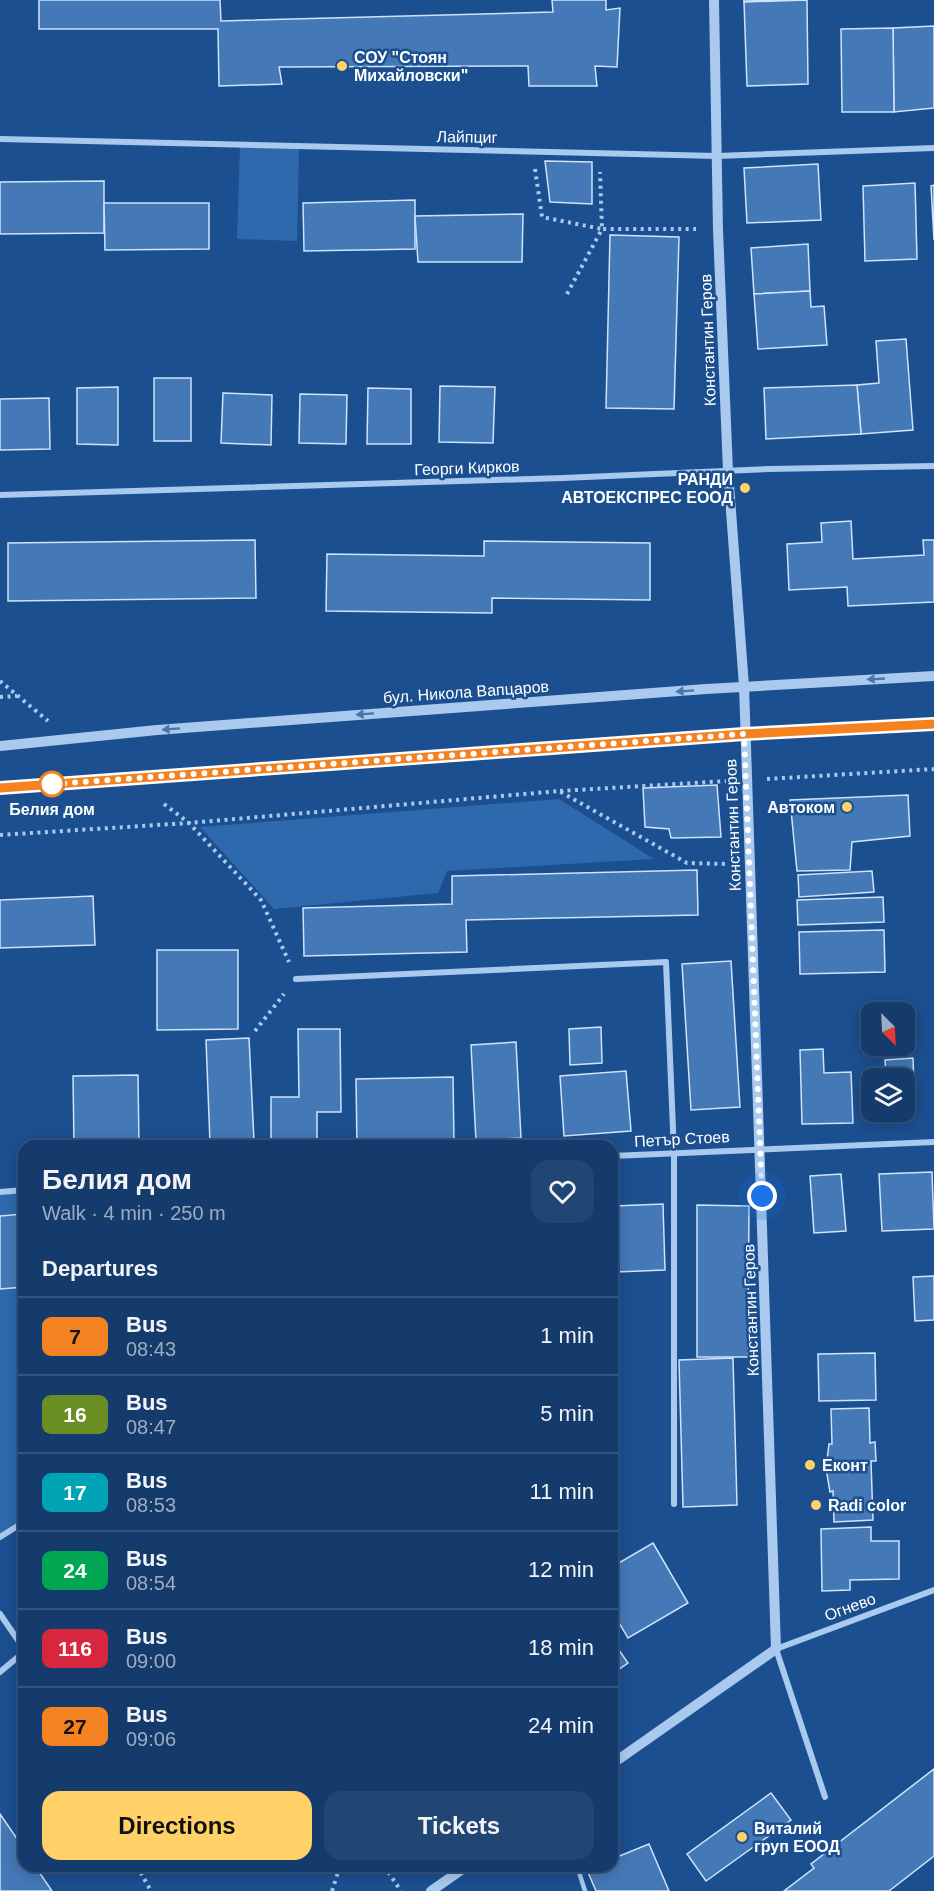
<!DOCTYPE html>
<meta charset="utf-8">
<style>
:root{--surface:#143b6b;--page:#214673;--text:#f1f3f6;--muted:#9dadc1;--line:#33557e;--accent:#ffd166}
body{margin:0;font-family:Helvetica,sans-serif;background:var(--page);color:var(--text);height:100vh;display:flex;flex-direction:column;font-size:22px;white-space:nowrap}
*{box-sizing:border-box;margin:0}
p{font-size:20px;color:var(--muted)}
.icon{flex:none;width:33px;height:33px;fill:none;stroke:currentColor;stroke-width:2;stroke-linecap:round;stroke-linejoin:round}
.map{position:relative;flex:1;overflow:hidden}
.sheet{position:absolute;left:18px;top:1140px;width:600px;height:732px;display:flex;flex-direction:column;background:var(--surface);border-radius:18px;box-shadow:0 3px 15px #0003,0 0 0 2px var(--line)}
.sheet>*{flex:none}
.badge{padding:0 12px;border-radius:9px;font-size:21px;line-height:39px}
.needle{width:39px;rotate:156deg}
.fabs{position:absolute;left:861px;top:1002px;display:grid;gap:12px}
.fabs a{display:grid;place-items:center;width:54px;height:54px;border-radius:12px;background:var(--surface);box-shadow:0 3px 15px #0003,0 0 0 2px var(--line);font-size:30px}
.you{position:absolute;width:30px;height:30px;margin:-15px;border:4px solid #fff;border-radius:50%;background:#1a73e8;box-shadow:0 0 0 9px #1a73e833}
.map>.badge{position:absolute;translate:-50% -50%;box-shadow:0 0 0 3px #fff}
h2{padding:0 24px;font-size:22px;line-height:54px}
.round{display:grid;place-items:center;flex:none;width:63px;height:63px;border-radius:18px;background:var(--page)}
.overview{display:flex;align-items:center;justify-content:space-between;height:102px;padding:0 24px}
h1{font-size:28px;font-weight:700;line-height:45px}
.primary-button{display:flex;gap:12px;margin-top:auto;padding:12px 24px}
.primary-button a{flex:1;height:69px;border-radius:18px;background:var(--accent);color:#111;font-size:24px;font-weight:700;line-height:69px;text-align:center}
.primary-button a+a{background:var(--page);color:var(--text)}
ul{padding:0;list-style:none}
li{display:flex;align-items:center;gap:18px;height:78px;padding:0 24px;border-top:2px solid var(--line)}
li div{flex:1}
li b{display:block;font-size:22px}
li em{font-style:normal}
li .badge{min-width:66px;font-weight:700;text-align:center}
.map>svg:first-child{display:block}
</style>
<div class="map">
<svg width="934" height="1891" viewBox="0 0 934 1891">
<rect width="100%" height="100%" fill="#1b4f8f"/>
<!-- green -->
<g fill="#2e69ad">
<path d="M240,145L299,147L297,241L237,239Z"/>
<path d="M559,799L654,859L447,871L438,893L274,909L200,827Z"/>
<path d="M24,1190V1522L0,1537V1192Z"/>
</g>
<!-- building -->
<g fill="#4478b7" stroke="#cfe3fa" stroke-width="1.5">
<path d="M39,0H220L221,21L553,12L552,0H606V10L620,8L617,67L595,66L597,86H529L528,66L279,67L282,84L219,86L218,29H39Z"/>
<path d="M744,0H789L744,2Z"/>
<path d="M807,0L808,84L747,86L744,2Z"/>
<path d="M934,26V108L894,112L893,28Z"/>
<path d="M893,28L894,112H842L841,29Z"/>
<path d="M545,161L592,162V204L550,202Z"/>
<path d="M818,164L821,220L747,223L744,168Z"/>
<path d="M104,181V233L0,234V182Z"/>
<path d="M915,183L917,259L865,261L863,186Z"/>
<path d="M934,185V240L931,186Z"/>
<path d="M415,200V249L304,251L303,203Z"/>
<path d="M104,203H209V249L105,250Z"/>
<path d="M523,214L522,262H418L415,216Z"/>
<path d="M610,235L679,237L674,409L606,408Z"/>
<path d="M808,244L810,291L754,294L751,248Z"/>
<path d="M810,291L811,307L824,306L827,345L758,349L754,294Z"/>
<path d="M906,339L913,430L861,434L857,385L879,383L876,341Z"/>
<rect x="154" y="378" width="37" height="63"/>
<path d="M857,385L861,434L766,439L764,388Z"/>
<path d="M440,386L495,387L493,443L439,442Z"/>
<path d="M118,387V445L77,444V388Z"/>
<path d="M368,388L411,389V444H367Z"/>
<path d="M223,393L272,395L271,445L221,443Z"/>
<path d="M300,394L347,395L346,444L299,443Z"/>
<path d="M49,398L50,449L0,450V399Z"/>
<path d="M851,521L853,559L924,555L923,540H934V602L848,606L847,587L789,590L787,544L822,542L821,523Z"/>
<path d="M255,540L256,598L8,601V543Z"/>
<path d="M484,541L650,543V600L492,598V613L326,611L327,554L484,556Z"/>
<path d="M717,785L721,837L671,838L669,829L645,827L643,788Z"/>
<path d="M908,795L910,836L852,842L850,870L797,871L790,800Z"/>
<path d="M697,870L698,915L466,920L467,952L304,956L303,908L452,904V876Z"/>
<path d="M872,871L874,892L799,897L798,875Z"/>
<path d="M93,896L95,945L0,948V900Z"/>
<path d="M883,897L884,922L798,925L797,900Z"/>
<path d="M884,930L885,972L800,974L799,932Z"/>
<path d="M157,950H238V1029L157,1030Z"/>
<path d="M731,961L740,1107L691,1110L682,964Z"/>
<path d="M601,1027L602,1063L570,1065L569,1029Z"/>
<path d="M298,1029H340L341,1112H317V1146H271V1097H299Z"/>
<path d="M249,1038L254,1141L210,1143L206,1040Z"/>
<path d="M516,1042L521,1138L476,1141L471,1045Z"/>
<path d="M823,1049L824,1073L851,1072L853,1123L802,1124L800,1050Z"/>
<path d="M913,1058L915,1113L887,1115V1112H904V1078H886L885,1060Z"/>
<path d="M626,1071L631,1131L564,1136L560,1076Z"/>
<path d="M138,1075L139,1146H74L73,1076Z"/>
<path d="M453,1077L454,1143L357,1146L356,1079Z"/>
<path d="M932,1172L934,1229L882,1231L879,1174Z"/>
<path d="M841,1174L846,1231L814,1233L810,1176Z"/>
<path d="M663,1204L665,1270L616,1272L614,1206Z"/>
<path d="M697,1205L749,1206L748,1357H697Z"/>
<path d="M24,1214V1287L0,1289V1216Z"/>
<path d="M934,1276V1320L915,1321L913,1277Z"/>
<path d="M875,1353L876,1400L819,1401L818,1354Z"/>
<path d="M733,1358L737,1505L683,1507L679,1360Z"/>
<path d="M869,1408L870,1443L875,1442L876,1461H871L873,1520L834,1522L833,1491L830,1492L826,1468L829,1444H832L831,1409Z"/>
<path d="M871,1527V1541H899V1579L850,1580V1590L822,1591L821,1529Z"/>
<path d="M653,1543L688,1603L628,1638L612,1611V1567Z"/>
<path d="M612,1640L628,1663L612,1674Z"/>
<path d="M934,1769V1856L889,1891H784L814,1868L811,1864Z"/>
<path d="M771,1793L791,1820L706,1881L687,1854Z"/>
<path d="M0,1814L24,1849V1866H35L52,1891H0Z"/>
<path d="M649,1844L669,1891H596L587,1870L596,1866H612V1859Z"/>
</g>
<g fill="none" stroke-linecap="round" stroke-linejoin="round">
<!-- path -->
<g stroke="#a9c9ee" stroke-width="4" stroke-dasharray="3 4.5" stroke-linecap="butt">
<path d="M535,169L542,217L602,229L600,172"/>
<path d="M567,294L602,229H696"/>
<path d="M0,681L48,721"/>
<path d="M0,697L17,696"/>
<path d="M767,779L934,769"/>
<path d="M560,791L727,781"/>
<path d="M164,804L189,823L261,900L289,962"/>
<path d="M0,835L189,823L559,791L687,863L728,864"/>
<path d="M255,1031L284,994"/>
<path d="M137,1866L151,1891"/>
<path d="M384,1866L401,1891"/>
<path d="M332,1891L340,1866"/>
</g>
<!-- service -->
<path stroke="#a9c9ee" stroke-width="4.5" d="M577,1866L585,1891"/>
<!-- minor -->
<g stroke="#a9c9ee" stroke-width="6">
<path d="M0,139L717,156L934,148"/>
<path d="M0,495L563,478L769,469L934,466"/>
<path d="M296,979L666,962L674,1153V1504"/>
<path d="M612,1156L934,1142"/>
<path d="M0,1192L24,1190"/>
<path d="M0,1537L24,1522"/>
<path d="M0,1614L24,1649"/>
<path d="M0,1672L24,1652"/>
<path d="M825,1797L776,1649L934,1590"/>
</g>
<!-- tertiary -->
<g stroke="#a9c9ee" stroke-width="10">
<path d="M0,746L157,730L706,689L934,676"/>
<path d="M0,788L744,733L934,724"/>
<path d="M612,1764L776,1649L744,686L728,471L718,230L714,0"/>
<path d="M431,1891L467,1866"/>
</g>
</g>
<!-- one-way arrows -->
<defs><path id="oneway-solid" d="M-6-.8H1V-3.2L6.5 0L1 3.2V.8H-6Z" transform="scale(1.5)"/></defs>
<g fill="#4674ac">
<use href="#oneway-solid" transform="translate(876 679) rotate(177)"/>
<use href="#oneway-solid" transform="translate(685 691) rotate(176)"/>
<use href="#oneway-solid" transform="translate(365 714) rotate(176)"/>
<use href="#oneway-solid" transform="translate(171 729) rotate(176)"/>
</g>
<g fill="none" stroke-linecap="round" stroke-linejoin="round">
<defs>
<path id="line" d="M0,788L744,734L934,724"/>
</defs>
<!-- line casing -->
<use href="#line" stroke="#fff" stroke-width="14"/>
<!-- line -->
<use href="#line" stroke="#f58220" stroke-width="9"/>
<!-- walk -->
<path stroke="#fff" stroke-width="6" stroke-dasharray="0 10.8" d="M52,784L42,785L744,734L762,1196"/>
</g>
<!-- markers -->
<g fill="#ffd166" stroke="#1b4f8f" stroke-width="2">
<circle cx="342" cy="66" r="6"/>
<circle cx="745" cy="488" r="6"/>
<circle cx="847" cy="807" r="6"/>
<circle cx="810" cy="1465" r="6"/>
<circle cx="816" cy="1505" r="6"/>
<circle cx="742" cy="1837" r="6"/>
</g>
<circle fill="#fff" stroke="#f58220" stroke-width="3" cx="52" cy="784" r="12"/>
<g text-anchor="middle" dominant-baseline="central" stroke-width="5" stroke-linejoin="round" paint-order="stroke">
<!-- poi labels -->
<g font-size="16" font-weight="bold" fill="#fff" stroke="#1b4f8f" text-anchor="start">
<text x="354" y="57">СОУ "Стоян<tspan x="354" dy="18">Михайловски"</tspan></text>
<text x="733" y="479" text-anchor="end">РАНДИ<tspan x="733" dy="18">АВТОЕКСПРЕС ЕООД</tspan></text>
<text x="835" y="807" text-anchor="end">Автоком</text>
<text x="822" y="1465">Еконт</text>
<text x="828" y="1505">Radi color</text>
<text x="754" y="1828">Виталий<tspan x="754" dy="18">груп ЕООД</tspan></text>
</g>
<!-- street labels -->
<g font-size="16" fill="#fff" stroke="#1b4f8f">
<text transform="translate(467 137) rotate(1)">Лайпциг</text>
<text transform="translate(708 340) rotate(-92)">Константин Геров</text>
<text transform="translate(467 468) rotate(-2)">Георги Кирков</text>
<text transform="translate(466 692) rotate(-4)">бул. Никола Вапцаров</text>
<text transform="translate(733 825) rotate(-92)">Константин Геров</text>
<text transform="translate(682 1139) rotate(-3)">Петър Стоев</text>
<text transform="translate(751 1310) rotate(-92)">Константин Геров</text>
<text transform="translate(850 1607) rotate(-20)">Огнево</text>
</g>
<!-- stop labels -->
<g font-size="16" font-weight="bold" fill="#fff" stroke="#1b4f8f">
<text x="52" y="809">Белия дом</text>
</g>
</g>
</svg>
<div class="fabs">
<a><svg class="needle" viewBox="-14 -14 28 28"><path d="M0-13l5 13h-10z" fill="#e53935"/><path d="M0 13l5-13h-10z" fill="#9dadc1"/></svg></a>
<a><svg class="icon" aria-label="layers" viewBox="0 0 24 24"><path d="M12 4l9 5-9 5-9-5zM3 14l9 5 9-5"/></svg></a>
</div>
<div class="you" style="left:762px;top:1196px"></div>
<section class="sheet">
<div class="overview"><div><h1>Белия дом</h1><p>Walk · 4 min · 250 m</p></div><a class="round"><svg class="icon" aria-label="heart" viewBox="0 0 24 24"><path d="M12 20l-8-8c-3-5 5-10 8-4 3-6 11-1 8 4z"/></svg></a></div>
<h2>Departures</h2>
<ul>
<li><span class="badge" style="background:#f58220;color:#111">7</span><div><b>Bus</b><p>08:43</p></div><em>1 min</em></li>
<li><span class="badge" style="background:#6b8e23;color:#fff">16</span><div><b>Bus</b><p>08:47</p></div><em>5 min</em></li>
<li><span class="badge" style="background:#00a3b4;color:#fff">17</span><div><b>Bus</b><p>08:53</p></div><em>11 min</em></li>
<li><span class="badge" style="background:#00a651;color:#fff">24</span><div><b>Bus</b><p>08:54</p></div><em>12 min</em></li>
<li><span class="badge" style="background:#d7263d;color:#fff">116</span><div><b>Bus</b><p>09:00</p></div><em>18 min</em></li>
<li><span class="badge" style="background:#f58220;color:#111">27</span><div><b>Bus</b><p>09:06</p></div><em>24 min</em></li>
</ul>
<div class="primary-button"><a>Directions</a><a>Tickets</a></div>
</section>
</div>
